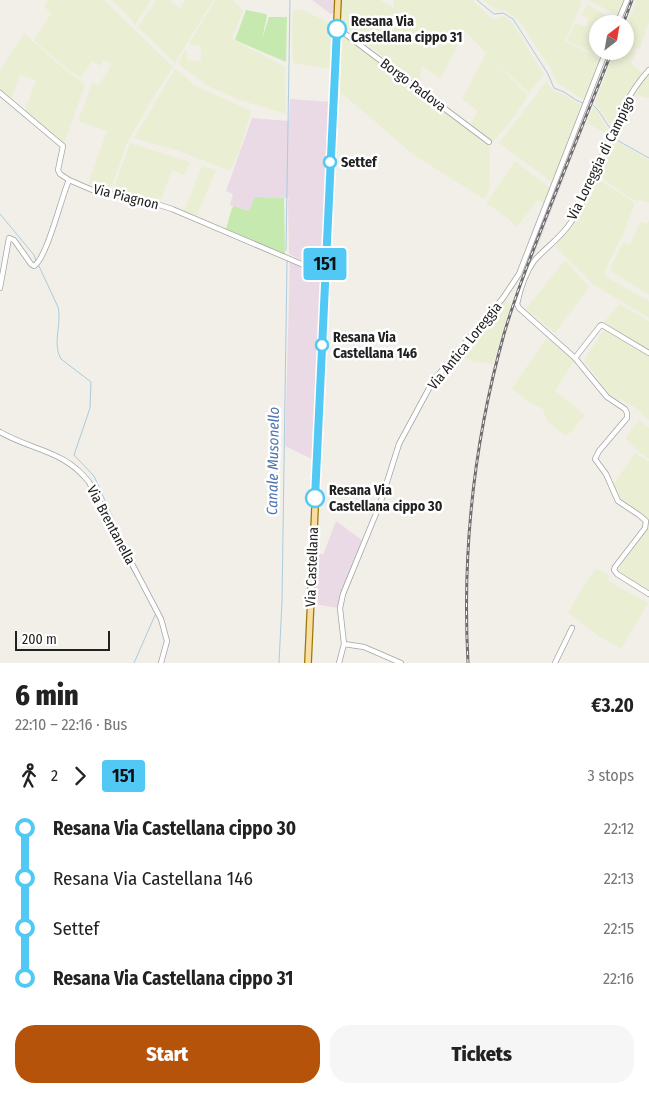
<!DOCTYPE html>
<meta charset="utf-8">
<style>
:root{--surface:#fff;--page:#f6f6f6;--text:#222;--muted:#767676;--accent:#b45309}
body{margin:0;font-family:"Fira Sans Condensed",sans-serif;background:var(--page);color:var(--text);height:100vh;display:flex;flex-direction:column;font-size:19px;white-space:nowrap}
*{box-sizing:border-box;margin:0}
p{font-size:16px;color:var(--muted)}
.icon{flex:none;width:28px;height:28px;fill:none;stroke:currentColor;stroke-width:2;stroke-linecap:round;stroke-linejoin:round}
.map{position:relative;height:663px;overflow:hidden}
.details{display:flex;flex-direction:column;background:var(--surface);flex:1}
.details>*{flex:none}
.badge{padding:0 10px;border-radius:4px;font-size:18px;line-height:32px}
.needle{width:32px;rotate:31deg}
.controls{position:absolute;left:589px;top:15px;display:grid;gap:10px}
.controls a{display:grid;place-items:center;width:45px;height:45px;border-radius:50%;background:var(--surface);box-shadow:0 2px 8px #0003;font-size:25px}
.scale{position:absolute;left:15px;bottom:12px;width:95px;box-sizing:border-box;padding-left:5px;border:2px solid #212121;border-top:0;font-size:14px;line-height:18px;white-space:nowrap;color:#212121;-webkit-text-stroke:4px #fff;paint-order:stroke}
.map>.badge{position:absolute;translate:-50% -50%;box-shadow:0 0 0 2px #fff}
.legs{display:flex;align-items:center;gap:8px;height:55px;padding:0 15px;font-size:16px}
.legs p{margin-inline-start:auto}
.overview{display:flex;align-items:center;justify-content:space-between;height:85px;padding:0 15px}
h1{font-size:28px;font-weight:800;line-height:38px}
.action{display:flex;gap:10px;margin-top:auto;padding:10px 15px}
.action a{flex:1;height:58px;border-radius:20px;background:var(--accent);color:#fff;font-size:20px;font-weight:800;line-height:58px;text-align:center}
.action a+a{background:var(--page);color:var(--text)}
ul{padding:0 15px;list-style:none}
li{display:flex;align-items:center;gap:18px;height:50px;font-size:19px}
li i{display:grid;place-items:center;width:8px;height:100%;margin:0 6px;background:currentColor}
li i::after{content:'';width:12px;height:12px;margin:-6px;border:4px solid;border-radius:50%;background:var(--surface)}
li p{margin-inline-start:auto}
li:first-child i{background:linear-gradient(#0000 50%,currentColor 0)}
li:last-child i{background:linear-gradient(currentColor 50%,#0000 0)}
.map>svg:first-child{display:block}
</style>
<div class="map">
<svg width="649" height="663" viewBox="0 0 649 663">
<rect width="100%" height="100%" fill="#f1efe8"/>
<!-- industrial -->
<g fill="#eadae5">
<path d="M312,0H334V12L331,14Z"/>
<path d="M610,51H613L531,263L528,260L538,232Z"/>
<path d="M290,99L331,102L323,263L313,266L289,254L288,201L289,198L256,197L250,211L230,205L233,194L226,191L252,118L289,121Z"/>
<path d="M290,260L318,273L322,277L314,460L285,446Z"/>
<path d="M336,521L363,541L338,608L314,604L316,551L323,555Z"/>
</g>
<!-- farmland -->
<g fill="#eaefd4">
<path d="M48,0H104L173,67L150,103L127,143L110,191L88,184L107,131L78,121L92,83L99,85L112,64L104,60L100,66L92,61L81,78L62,65L34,40L51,14L44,6Z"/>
<path d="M111,0H151L135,25L125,12Z"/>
<path d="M156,0H172L171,2L180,8L185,0H213L175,63L138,27Z"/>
<path d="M215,0H233L243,11L232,39L285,67L286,114L240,100L208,86L178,64L185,50H187V60L201,61V46L189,44Z"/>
<path d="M342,0H380L394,8V0H472L492,19L495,20L502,16L505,17L512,22L544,74L529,93L492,59L528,96L512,119L493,142L470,124L478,111L462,99L486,53L465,31L440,79L421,65L420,86L346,27L342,19Z"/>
<path d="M483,0H579L582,2L565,41L601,59L586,101L557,83L551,69L528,35L523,25L505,10L498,11Z"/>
<path d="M588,0H626L619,16Z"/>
<path d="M637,0H649V22L640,48L633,49L625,46V29Z"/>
<path d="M587,4L616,21L617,24H598V51H605L602,58L567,40L575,23L583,26H588L587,17L581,16Z"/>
<path d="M296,10H302L322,19L334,28L330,69L293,63L292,28L293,11Z"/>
<path d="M24,33L59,65L84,83V88L64,144L24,113L36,80L20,75L11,100L0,91V71Z"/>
<path d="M340,36L352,41L487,143L490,149L489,191L484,199L414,155L338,90Z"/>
<path d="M625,48L636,52L631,63L642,73L613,128L595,103L615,51H625Z"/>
<path d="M175,69L196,86L251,111L240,149L230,171L179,151L134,138Z"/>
<path d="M649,74V98L636,95L642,82Z"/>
<path d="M547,81L553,91L565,95L578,103L585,104L553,183L499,143Z"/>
<path d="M593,107L597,110L605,125L611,131L609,135L587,123Z"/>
<path d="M614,139L649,160V203L640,200L638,202L624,194L599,176Z"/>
<path d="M130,143L190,162L184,175L172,170L160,202L138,196L112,193Z"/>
<path d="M515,161L551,189L545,204L538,200L517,227L510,220L486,203Z"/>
<path d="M202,166L216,170L196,217L184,211Z"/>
<path d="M597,179L635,203L623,234L605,270V274L606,277L649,301V318L594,285L555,246L568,232L576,221Z"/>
<path d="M649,220V295L609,270L623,243L630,245L640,222L647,224Z"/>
<path d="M565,260L589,287L555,333L526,309Z"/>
<path d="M504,300L511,304L493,364L475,362L460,356Z"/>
<path d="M620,304L649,321V349L603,323Z"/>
<path d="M605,328L649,355V420L636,408L620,399L618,400L608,393L584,360Z"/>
<path d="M547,338L574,361L555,391L585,415L571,432L565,436L547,421L543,409L527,401L512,388Z"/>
<path d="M639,420L649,428V459L638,451L625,438Z"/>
<path d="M635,453L649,461V520L623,501L613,485Z"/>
<path d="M649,526V590L641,587L618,570Z"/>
<path d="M596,569H598L610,576L607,580L648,603L621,649L600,637L568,613L588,579Z"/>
</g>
<!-- grass -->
<g fill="#c6e9b0">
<path d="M246,10L266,14L267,16L262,39L269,17H287L286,62L235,40Z"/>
<path d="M255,197L284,198L285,254L226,229L232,208L234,206L249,211Z"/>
</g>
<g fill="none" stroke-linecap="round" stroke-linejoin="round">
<!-- stream -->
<g stroke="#acd" stroke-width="1">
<path d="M477,0L494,14L503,13L513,19L548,74L554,88L564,92L576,100L583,103"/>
<path d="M593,105C601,111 604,122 612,130"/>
<path d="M614,133L615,139L649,158"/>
<path d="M0,214L34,255L36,261"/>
<path d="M286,250L290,0"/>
<path d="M38,264L58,307C62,325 52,343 61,359L91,382L90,408L74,455L94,476L113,518L112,521"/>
<path d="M109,526L108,528L136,577"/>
<path d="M134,663L156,613"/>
<path d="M279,663L282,601L287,261"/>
</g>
<defs>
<g id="minor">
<path d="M617,24L627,0"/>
<path d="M337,29L340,30L489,142"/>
<path d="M649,70C610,112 602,175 571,222C561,238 546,247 534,261C526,272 520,290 517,304L519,308L575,358L607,397L625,409L627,413V418L599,451L595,459L606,474L618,501L639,515L646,521L645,528L615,567L614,570L617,574L649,594"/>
<path d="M0,93L63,146L58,170L60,174L69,180L97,192L144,200L172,209L306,266L325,270"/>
<path d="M0,288L9,238L14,240L31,264L34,266C47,258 61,198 69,180"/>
<path d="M575,358L600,326L602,325L649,353"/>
<path d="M0,432C33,451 64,450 89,482L161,619L167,641L161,663"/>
<path d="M344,644L364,647L401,663"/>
<path d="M339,663L344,644L340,608L343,594L380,504L399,444L433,381L503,298L519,274L606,51"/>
<path d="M555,663L572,628"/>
</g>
<path id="major" d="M308,663L338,0"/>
</defs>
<!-- minor casing -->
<use href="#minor" stroke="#a5a5a5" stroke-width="6"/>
<!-- major casing -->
<use href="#major" stroke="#997805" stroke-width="8"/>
<!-- minor -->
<use href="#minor" stroke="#fff" stroke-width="4.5"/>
<!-- major -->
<use href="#major" stroke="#f9dea4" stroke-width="5.5"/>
<defs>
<g id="rail">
<path d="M623,24L632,0"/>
<path d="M468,663C462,551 474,441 504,334C517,289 535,246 552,202C572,152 592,102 612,51"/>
</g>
</defs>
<!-- rail casing -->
<use href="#rail" stroke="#6f6f6f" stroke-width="3"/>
<!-- rail -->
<use href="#rail" stroke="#fff" stroke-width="1" stroke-dasharray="4" stroke-linecap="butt"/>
</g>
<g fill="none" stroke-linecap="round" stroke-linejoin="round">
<defs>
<path id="line-1" d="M315,498L337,29"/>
</defs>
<!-- line-1 casing -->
<use href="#line-1" stroke="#fff" stroke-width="11"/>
<!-- line-1 -->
<use href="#line-1" stroke="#51c9f4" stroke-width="8"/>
</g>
<!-- markers -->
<g fill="#fff" stroke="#51c9f4" stroke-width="2.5">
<circle cx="337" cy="29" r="9"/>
<circle cx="330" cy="162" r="6"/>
<circle cx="322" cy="345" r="6"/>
<circle cx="315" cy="498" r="9"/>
</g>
<g text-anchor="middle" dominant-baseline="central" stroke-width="5" stroke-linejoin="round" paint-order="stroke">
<!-- stop labels -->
<g font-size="14" font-weight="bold" fill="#212121" stroke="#fff" text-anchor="start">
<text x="351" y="21">Resana Via<tspan x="351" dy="16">Castellana cippo 31</tspan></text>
<text x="341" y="162">Settef</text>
<text x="333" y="337">Resana Via<tspan x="333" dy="16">Castellana 146</tspan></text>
<text x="329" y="490">Resana Via<tspan x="329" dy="16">Castellana cippo 30</tspan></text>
</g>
<!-- street labels -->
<g font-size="14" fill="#212121" stroke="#fff">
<text transform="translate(413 85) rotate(37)">Borgo Padova</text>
<text transform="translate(601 158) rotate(-64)">Via Loreggia di Campigo</text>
<text transform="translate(126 197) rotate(14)">Via Piagnon</text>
<text transform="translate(465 346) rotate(-51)">Via Antica Loreggia</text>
<text transform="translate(111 525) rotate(62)">Via Brentanella</text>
<text transform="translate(312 567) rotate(-88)">Via Castellana</text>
</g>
<!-- water labels -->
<g font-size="15" font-style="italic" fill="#4f74af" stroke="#fff">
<text transform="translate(273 461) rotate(-89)">Canale Musonello</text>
</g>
</g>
</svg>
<div class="controls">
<a><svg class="needle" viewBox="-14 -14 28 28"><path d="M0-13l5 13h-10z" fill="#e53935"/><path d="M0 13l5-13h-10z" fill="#767676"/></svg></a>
</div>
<div class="scale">200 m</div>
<b class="badge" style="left:325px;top:264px;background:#51c9f4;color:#111">151</b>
</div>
<section class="details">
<div class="overview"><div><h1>6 min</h1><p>22:10 – 22:16 · Bus</p></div><b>€3.20</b></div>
<div class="legs"><svg class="icon" aria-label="walk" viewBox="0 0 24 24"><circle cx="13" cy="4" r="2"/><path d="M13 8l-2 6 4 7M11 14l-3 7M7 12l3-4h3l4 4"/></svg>2<svg class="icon" aria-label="forward" viewBox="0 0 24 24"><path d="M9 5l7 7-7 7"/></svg><b class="badge" style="background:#51c9f4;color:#111">151</b><p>3 stops</p></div>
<ul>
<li><i style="color:#51c9f4"></i><b>Resana Via Castellana cippo 30</b><p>22:12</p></li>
<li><i style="color:#51c9f4"></i><span>Resana Via Castellana 146</span><p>22:13</p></li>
<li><i style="color:#51c9f4"></i><span>Settef</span><p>22:15</p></li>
<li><i style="color:#51c9f4"></i><b>Resana Via Castellana cippo 31</b><p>22:16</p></li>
</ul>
<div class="action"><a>Start</a><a>Tickets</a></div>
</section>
